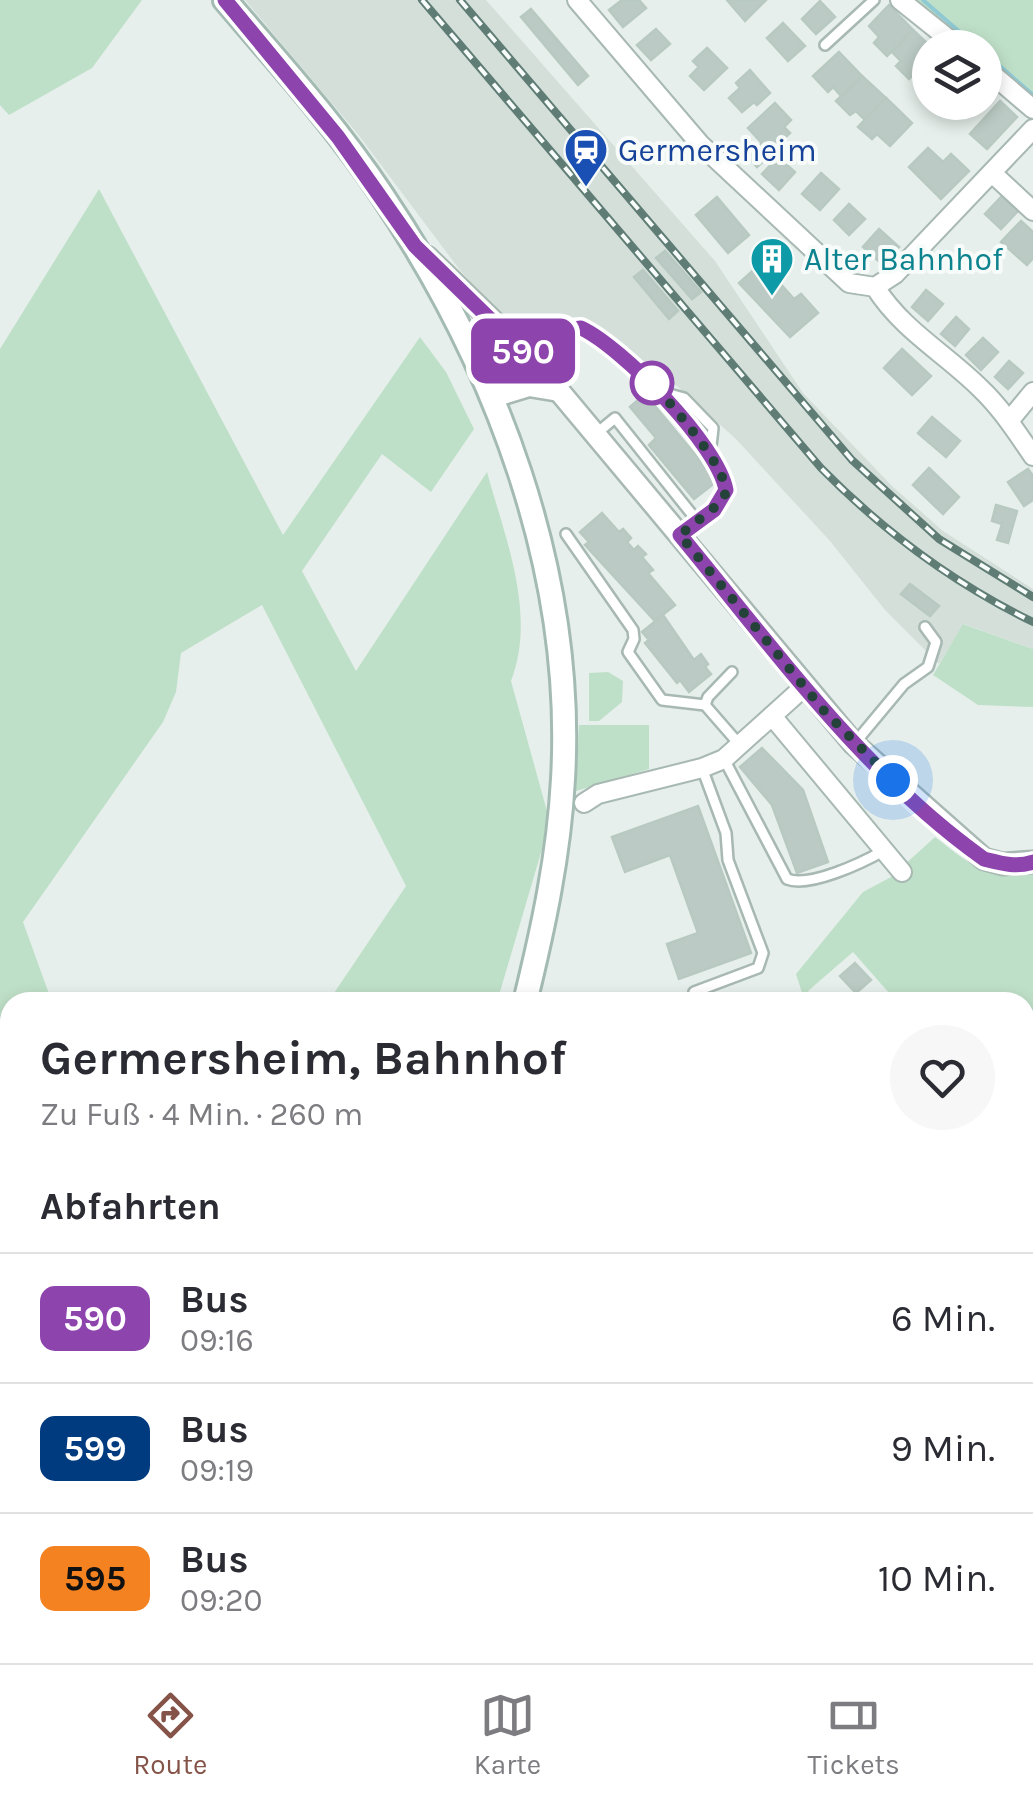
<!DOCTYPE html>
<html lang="de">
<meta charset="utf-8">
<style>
:root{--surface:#fff;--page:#f7f7f7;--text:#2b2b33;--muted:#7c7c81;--line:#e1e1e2;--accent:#855347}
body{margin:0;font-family:Karla,sans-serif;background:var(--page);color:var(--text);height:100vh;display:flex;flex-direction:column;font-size:38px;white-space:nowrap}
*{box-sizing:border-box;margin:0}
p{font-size:32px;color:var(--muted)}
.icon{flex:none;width:55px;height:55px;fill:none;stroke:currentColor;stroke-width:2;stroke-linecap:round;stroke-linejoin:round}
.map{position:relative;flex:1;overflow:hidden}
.side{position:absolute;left:0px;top:992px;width:1035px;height:672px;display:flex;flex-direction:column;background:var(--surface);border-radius:30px 30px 0 0;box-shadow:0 5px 15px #0003}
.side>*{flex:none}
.badge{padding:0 20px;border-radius:15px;font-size:35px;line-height:65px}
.tools{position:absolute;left:912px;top:30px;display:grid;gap:20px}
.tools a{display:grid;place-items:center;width:90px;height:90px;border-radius:50%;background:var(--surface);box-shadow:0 5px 15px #0003;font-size:50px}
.you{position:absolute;width:50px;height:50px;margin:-25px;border:8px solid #fff;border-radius:50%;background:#1a73e8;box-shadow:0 0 0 15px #1a73e833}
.map>.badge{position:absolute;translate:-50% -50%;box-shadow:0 0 0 5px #fff}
h2{padding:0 40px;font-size:38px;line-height:90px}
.round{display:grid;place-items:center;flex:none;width:105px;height:105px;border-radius:52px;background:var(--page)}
.summary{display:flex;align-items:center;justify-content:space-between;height:170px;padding:0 40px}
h1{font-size:48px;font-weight:700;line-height:75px}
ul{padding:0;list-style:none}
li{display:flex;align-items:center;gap:30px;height:130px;padding:0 40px;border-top:2px solid var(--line)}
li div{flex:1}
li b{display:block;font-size:38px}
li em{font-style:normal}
li .badge{min-width:110px;font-weight:700;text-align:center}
.tab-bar{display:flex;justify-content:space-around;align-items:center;height:140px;border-top:2px solid var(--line);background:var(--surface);font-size:28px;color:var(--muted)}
.tab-bar a{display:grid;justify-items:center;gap:5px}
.tab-bar .on{color:var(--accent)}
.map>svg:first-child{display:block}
</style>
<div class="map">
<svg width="1033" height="1663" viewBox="0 0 1033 1663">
<rect width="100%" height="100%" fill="#e6efeb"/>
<!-- built -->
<g fill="#d4dfda">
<path d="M245,0H486L715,261L803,393L892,486L943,531L1033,589V649L964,624L939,664L885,610L830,541L736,439L678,387L579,317L560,318L535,341L522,340L459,269L357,133Z"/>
<path d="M0,1487H10V1655H287L289,1663H0Z"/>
<path d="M512,1655H780L759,1663H513Z"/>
</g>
<!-- green -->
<g fill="#bfe0c8">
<path d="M0,0H142L92,68L9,115L0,105Z"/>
<path d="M911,0H1033V105L985,64V48L966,47Z"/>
<path d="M99,189L283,535L420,337L446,372L474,429L431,492L382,454L302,571L356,671L487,472C505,538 537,614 511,681L550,822L497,1002H328L406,886L262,605L181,653L176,692L163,722L23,922L52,1002H10V1114L0,1116V349Z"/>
<path d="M963,624L1033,649V707L978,705L933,675Z"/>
<path d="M608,672L623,681L622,702L599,721H589V673Z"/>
<path d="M579,725H649V769L576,791Z"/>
<path d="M935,837C972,865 985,881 1033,872V1177L1025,1169V1002H897L853,952L808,991L817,1002H805L796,974L863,892L891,877Z"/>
<path d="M10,1141V1271L0,1273V1143Z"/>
</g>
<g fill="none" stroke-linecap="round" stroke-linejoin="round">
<!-- stream -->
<g stroke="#8ec9d4" stroke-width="4">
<path d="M923,0L978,48"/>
<path d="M985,53L1033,95"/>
<path d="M1025,1276L1033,1273"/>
<path d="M0,1452L10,1451"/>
</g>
</g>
<!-- building -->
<g fill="#bbcac4" stroke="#b8c9c2" stroke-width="2.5">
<path d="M622,0H639L646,8L623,27L609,10Z"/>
<path d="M727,0H766L745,21Z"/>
<path d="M820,1L835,17L816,34L802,19Z"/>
<path d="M889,5L913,30L887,56L874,43L879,37L869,26Z"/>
<path d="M531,9L588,76L578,85L521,17Z"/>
<path d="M783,23L805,46L788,61L767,38Z"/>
<path d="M656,29L670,44L651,60L637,45Z"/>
<path d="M913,30L932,48L930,57L909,79L896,66L901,61L892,52Z"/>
<path d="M707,48L727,68L704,90L690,76L699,67L693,61Z"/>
<path d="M839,52L862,76L841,96L833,87L828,92L813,76Z"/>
<path d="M930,57V102L918,91L923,85L913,75Z"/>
<path d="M750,70L770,93L757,105L754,102L742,112L729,98L740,88L736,83Z"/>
<path d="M862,76L886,98L865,120L856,111L850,115L836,101Z"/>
<path d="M886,98L912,123L890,146L877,134L872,139L858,127Z"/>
<path d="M1000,101L1017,117L987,149L970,134Z"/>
<path d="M775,103L791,120L784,127L790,133L770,152L748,128Z"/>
<path d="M762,143L772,154L757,167L748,157Z"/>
<path d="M928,148L943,162L951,154L969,171L941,199L909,167Z"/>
<path d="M778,157L795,172L779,190L762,174Z"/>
<path d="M821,173L839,189L820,210L802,194Z"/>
<path d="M1002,196L1018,211L1001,229L985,214Z"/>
<path d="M717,197L749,235L728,253L696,215Z"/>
<path d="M849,204L865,219L849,235L834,220Z"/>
<path d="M1021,221L1033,232V258L1027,265L1001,242Z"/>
<path d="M879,229L899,247L883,265L863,247Z"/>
<path d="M665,251L701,292L692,299L656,258Z"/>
<path d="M768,257L784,275L778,281L794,299L801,294L818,313L790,337L739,283Z"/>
<path d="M643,270L678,311L669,319L634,277Z"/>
<path d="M926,290L943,304L928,321L912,307Z"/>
<path d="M956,317L969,329L955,346L941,334Z"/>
<path d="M983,338L998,352L981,370L966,355Z"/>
<path d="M902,349L931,376L912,395L884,368Z"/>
<path d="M1009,361L1023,373L1008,389L995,377Z"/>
<path d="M645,394L717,481L694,499L649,445L656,438L630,407Z"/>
<path d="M932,417L960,441L946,457L918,433Z"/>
<path d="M929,468L959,497L943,514L913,485Z"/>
<path d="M1028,469L1033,476V500L1024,506L1008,482Z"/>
<path d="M996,505L1017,511L1008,543L997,540L1002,524L992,521Z"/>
<path d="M602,513L619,532L623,529L631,538L627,542L634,550L638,546L646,554L642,557L653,570L648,573L675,605L655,621L585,545L589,542L580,532Z"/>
<path d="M910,584L939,606L930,616L901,594Z"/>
<path d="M663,615L694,660L701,654L708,664L705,667L711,674L689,692L680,680L677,683L645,643L649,640L642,632Z"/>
<path d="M762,748L803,790L828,862L797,873L772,805L740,767Z"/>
<path d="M698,806L751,953L679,979L667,944L698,933L670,855L625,872L612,837Z"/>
<path d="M855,963L871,980L856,993L840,976Z"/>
<path d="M10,1592V1624L0,1626V1595Z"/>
</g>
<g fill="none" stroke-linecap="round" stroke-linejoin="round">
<defs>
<g id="service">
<path d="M825,45L874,0"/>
<path d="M534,361L565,330L581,328C633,352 700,431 725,483L720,503L681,535"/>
<path d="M662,392L684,398L713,428L710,455"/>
<path d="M597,433L615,418L698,522"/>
<path d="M566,534L633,630L634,639L628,652L662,700L705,705L739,744"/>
<path d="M705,705L708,697L732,672"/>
<path d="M854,744L904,684L928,667L936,642L925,627"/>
<path d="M724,759L787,879C809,888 862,863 883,851"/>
<path d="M694,992L758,968L763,953L728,860L726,833L702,768"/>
<path d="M0,1642L10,1640"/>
<path d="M569,1663L570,1655"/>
</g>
<g id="minor">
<path d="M577,0L700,144L849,283L875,287C903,331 945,353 981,389C1002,409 1017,433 1033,456"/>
<path d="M900,0L960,48"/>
<path d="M985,68L1033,109"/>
<path d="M992,173L1033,211"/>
<path d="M875,287L895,274L1033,129"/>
<path d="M1009,421L1033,392"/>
<path d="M772,716L902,872"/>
<path d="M584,803L598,794L702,768L724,759L804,687"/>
<path d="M1025,1339H1033"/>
<path d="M0,1408L10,1407"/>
<path d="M1025,1523L1033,1524"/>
<path d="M298,1655L300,1663"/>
<path d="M1024,1663L1033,1659"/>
</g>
<g id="tertiary">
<path d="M427,257L534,361L854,744L984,859L1003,864L1033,862"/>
<path d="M484,377L508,369L540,372"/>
<path d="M493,397L529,386L559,391"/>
</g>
<g id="secondary">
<path d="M225,0C279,63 336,126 382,195C496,364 575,572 563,779C559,855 543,929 525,1002"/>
<path d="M0,1128L10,1126"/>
<path d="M487,1655L488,1663"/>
</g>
</defs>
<!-- service casing -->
<use href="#service" stroke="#a8b8b2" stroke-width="14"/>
<!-- minor casing -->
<use href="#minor" stroke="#a8b8b2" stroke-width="22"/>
<!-- tertiary casing -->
<use href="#tertiary" stroke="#a8b8b2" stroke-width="25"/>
<!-- secondary casing -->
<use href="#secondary" stroke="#a4bbb3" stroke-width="28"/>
<!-- service -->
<use href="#service" stroke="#fff" stroke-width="9"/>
<!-- minor -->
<use href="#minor" stroke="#fff" stroke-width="18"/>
<!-- tertiary -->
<use href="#tertiary" stroke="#fff" stroke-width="20"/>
<!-- secondary -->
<use href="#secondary" stroke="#fff" stroke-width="22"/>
<defs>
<g id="rail">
<path d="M422,0L821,468C883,531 953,583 1033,622"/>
<path d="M460,0L852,460L939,539L1033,597"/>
</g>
</defs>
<!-- rail casing -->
<use href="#rail" stroke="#5f7d75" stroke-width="8"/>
<!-- rail -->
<use href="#rail" stroke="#f7fbf9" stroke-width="4" stroke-dasharray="11" stroke-linecap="butt"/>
</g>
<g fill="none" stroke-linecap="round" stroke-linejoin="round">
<defs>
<path id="line" d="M225,0L338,137L415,246L534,362L565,330L581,328C622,347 718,445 726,490L714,510L680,535C774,649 862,772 984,859C1000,863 1016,868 1033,862"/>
</defs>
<!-- line casing -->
<use href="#line" stroke="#fff" stroke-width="22"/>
<!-- line -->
<use href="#line" stroke="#8e44ad" stroke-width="15"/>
<!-- walk -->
<path stroke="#24423a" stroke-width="10" stroke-dasharray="0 18" d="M652,383L649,380C667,399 724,464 725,488C726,496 724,497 720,503L680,535L825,712L893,780"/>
</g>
<!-- icons -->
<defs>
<symbol id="station-pin" viewBox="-11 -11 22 30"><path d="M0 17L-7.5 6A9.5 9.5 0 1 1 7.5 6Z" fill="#1a4fb4" stroke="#f7fbf9"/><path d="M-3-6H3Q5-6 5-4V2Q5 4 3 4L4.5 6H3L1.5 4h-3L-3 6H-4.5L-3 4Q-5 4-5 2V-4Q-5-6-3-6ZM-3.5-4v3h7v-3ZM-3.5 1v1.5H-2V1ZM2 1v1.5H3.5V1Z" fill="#fff"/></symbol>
<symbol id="building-pin" viewBox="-11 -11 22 30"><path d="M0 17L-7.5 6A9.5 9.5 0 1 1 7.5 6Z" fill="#0f9aa8" stroke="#f7fbf9"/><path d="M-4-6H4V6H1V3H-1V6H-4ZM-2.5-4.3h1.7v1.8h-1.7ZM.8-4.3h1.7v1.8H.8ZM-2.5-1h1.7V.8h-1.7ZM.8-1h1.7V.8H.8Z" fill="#fff"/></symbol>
</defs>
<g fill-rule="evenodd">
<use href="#station-pin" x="561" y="125" width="50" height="68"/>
<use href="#building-pin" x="747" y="234" width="50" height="68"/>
</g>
<!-- markers -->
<circle fill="#fff" stroke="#8e44ad" stroke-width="5" cx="652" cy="383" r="20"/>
<g text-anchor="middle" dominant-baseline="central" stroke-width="8" stroke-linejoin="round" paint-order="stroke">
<!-- transit labels -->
<g font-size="32" fill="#164399" stroke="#f7fbf9" text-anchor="start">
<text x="618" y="150">Germersheim</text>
</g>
<!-- culture labels -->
<g font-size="32" fill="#0d838f" stroke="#f7fbf9" text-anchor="start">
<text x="804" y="259">Alter Bahnhof</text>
</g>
</g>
</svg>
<div class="tools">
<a><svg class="icon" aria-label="layers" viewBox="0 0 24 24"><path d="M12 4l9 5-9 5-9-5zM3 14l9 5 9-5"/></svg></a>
</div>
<div class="you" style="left:893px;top:780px"></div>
<b class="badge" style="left:523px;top:351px;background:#8e44ad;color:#fff">590</b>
<section class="side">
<div class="summary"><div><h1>Germersheim, Bahnhof</h1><p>Zu Fuß · 4 Min. · 260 m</p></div><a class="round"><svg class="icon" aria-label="heart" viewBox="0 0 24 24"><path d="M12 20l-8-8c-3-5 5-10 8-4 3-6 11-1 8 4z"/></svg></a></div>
<h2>Abfahrten</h2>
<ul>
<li><span class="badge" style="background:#8e44ad;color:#fff">590</span><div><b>Bus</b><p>09:16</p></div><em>6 Min.</em></li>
<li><span class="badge" style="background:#003b80;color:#fff">599</span><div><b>Bus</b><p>09:19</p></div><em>9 Min.</em></li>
<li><span class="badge" style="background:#f58220;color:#111">595</span><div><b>Bus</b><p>09:20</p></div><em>10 Min.</em></li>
</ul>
</section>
</div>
<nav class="tab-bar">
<a class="on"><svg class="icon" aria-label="directions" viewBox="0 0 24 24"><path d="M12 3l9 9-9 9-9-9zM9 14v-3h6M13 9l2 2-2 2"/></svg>Route</a>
<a><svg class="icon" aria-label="map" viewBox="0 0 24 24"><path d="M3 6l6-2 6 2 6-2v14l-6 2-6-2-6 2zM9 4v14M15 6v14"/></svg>Karte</a>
<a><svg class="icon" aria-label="tickets" viewBox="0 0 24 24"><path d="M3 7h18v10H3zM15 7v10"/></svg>Tickets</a>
</nav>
